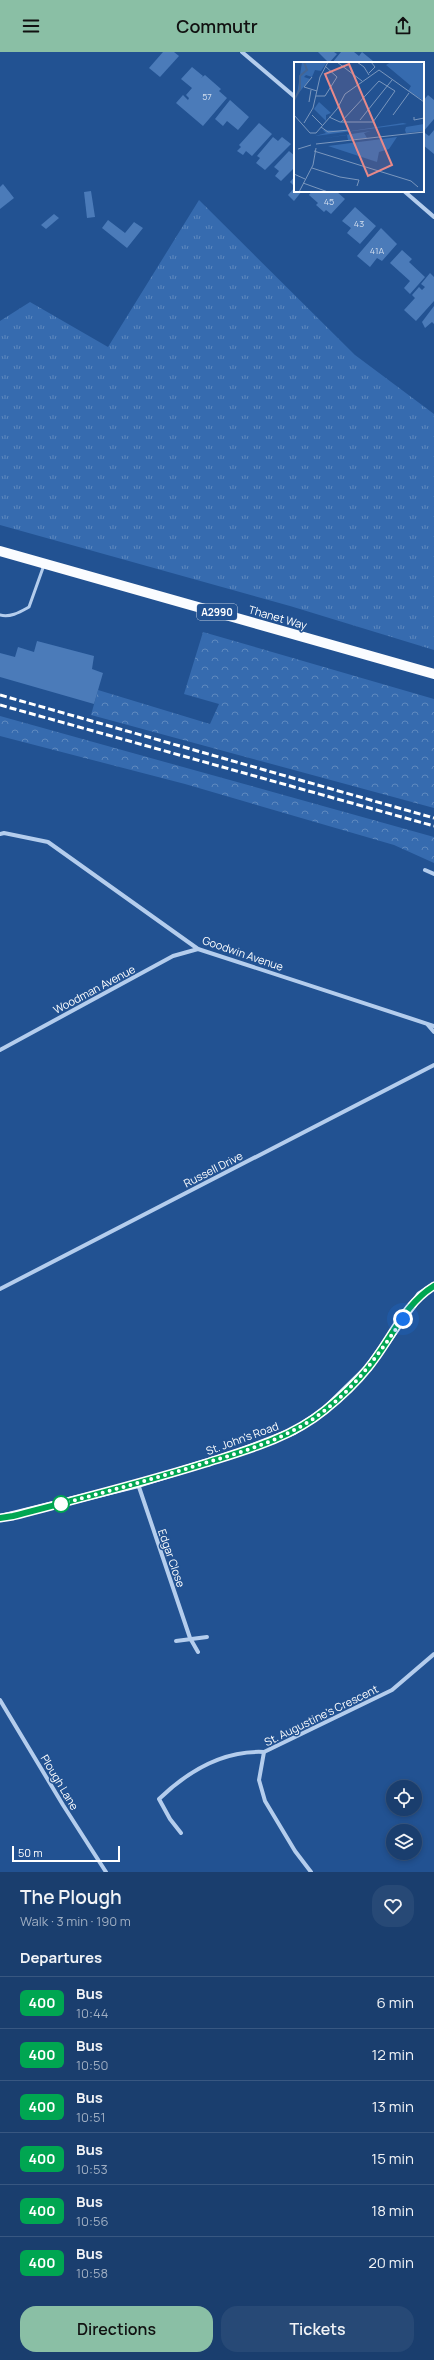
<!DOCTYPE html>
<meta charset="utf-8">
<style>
:root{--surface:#1a3e6e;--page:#274976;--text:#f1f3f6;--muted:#9faec2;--line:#385781;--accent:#8abfa5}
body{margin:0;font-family:Manrope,sans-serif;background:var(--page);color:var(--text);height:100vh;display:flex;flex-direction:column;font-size:15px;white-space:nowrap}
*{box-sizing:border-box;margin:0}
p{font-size:13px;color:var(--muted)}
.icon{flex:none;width:22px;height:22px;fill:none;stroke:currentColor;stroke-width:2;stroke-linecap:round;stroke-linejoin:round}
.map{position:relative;height:1820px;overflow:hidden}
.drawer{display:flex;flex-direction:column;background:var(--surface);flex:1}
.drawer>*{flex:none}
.badge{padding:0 8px;border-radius:6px;font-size:14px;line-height:26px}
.tools{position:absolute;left:386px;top:1728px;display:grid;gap:8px}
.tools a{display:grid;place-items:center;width:36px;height:36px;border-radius:50%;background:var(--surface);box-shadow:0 2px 6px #0003,0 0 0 1px var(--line);font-size:20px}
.scale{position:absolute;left:12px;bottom:10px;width:108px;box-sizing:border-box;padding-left:4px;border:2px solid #fff;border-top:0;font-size:11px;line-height:14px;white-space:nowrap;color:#fff;-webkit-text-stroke:3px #225292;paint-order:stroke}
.you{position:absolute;width:20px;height:20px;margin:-10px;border:3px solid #fff;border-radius:50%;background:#1a73e8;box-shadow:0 0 0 6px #1a73e833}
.map>.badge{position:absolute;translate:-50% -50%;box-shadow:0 0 0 2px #fff}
h2{padding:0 20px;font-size:15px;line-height:36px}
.round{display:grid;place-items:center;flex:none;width:42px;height:42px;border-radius:16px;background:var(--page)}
.head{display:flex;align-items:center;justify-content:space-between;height:68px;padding:0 20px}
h1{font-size:19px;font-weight:600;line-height:30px}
.primary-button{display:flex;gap:8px;margin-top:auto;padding:8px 20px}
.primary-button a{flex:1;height:46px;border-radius:16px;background:var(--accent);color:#111;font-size:16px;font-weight:600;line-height:46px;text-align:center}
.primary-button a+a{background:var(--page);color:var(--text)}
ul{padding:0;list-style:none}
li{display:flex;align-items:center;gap:12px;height:52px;padding:0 20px;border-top:1px solid var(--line)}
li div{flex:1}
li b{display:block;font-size:15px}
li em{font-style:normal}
li .badge{min-width:44px;font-weight:700;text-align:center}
header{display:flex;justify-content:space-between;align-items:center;height:52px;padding:0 20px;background:var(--accent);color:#111;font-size:18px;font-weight:600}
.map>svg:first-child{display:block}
</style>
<header><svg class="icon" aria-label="menu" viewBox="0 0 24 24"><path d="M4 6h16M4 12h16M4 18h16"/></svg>Commutr<svg class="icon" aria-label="share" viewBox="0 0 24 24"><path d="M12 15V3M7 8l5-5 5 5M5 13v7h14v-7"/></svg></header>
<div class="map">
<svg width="434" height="1820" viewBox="0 0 434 1820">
<defs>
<pattern id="grass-tufts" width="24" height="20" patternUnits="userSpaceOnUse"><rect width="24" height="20" fill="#366baf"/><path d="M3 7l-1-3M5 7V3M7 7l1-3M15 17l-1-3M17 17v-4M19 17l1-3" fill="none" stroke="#5e89bf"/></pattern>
<pattern id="forest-crowns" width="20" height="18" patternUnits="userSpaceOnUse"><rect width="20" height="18" fill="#366baf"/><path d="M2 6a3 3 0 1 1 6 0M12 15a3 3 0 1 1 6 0" fill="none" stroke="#5e89bf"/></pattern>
</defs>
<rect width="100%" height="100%" fill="#225292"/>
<!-- grass -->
<path fill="url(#grass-tufts)" d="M199,148L355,303L434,362V598L290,554L0,473V269L30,250L108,295Z"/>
<!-- forest -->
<g fill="url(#forest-crowns)">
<path d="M203,580L434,647V756L91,663L98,638L210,672L219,652L184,642Z"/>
<path d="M0,664L434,785V811L394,793L185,732L0,684Z"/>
</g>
<!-- building -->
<g fill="#4b7bb9">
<path d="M163,0H174L179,4L160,25L149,16Z"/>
<path d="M318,0H334L337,2L329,11Z"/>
<path d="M341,0H354L359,4L362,0L373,9L332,11Z"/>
<path d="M192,15L203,24L201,26L205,23L221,37L219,39L227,46L203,74L176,51L183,43L188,48L189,46L186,43L192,36L181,27Z"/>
<path d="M428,43L434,48V67L423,80V49Z"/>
<path d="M230,48L249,65L238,78L227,69L223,74L215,67Z"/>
<path d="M259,71L272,82L252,104L246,99L243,103L237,99L241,95L239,93Z"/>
<path d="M434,78V102L423,93V83L425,81L429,84Z"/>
<path d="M273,85L278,89L282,85L291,92L265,118L256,111L260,106L257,104Z"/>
<path d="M289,99L295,104V115L281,129L275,124L279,119L274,115Z"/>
<path d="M295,124V135L290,130Z"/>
<path d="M3,132L14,146L0,157V135Z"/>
<path d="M295,135V139H302L294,149L288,143Z"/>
<path d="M91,139L95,165L87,166L84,140Z"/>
<path d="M312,139H336L345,147L331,162L326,158L324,160L316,153L318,151L309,143Z"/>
<path d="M355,155L376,174L360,192L347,181L351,176L342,169Z"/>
<path d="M54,162L59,166L46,177L41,173Z"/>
<path d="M108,168L125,181L134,170L143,176L127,196L102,176Z"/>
<path d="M381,176L397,192L382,209L377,206L370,215L357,204Z"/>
<path d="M402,198L412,207L409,210L425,225L410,242L404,236L410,229L390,211Z"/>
<path d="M430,221L434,225V249L416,269L404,258L415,246L412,243L419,235L422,238L425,235L421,232Z"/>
<path d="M434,254V272L432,270L425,276L422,270Z"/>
<path d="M37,589L94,604L92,617L103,621L94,652L0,625V601L15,605L18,595L34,600Z"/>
</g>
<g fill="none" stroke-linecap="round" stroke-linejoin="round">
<!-- lane -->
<path stroke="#b4cded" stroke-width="3" d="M0,563C10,566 20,560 29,555L44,513"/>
<!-- street -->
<g stroke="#b4cded" stroke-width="4">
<path d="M242,0L295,45"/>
<path d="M404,139L434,165"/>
<path d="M0,782L4,781L48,790L198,897L434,974"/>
<path d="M425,818L434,822"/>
<path d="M428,973L434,980"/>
<path d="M0,998L173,904L198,897"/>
<path d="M0,1237L434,1013"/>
<path d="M138,1432L190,1586L198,1600"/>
<path d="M176,1589L207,1585"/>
<path d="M0,1648L63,1753L106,1820"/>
<path d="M181,1781L170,1767L159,1747C188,1719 222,1698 264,1700"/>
<path d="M311,1820L295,1799L265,1749L259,1728L264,1700L392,1638L434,1602"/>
</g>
<!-- secondary -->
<path stroke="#e0ebfa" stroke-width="8" d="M0,1466L138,1432L240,1400L294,1379L324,1359L368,1316L420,1243L434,1234"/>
<!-- primary -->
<path stroke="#fafcff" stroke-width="10" d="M0,499L434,622"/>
<!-- rail -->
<g stroke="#fff" stroke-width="3" stroke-dasharray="7 3" stroke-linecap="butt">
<path d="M0,643L434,766"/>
<path d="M0,653L434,774"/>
</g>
</g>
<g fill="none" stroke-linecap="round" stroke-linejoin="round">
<defs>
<path id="line" d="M0,1466L13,1464C78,1447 142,1431 206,1411C247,1398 291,1386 325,1358C340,1346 356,1331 368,1316C390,1290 404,1252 434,1234"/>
</defs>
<!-- line casing -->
<use href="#line" stroke="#fff" stroke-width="9"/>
<!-- line -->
<use href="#line" stroke="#00a651" stroke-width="6"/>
<!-- walk -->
<path stroke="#fff" stroke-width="4" stroke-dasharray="0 7.2" d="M61,1452C109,1439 157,1426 205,1411C246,1399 289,1386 324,1359C357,1334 379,1301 403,1267"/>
</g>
<!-- markers -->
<circle fill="#fff" stroke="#00a651" stroke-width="2" cx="61" cy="1452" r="8"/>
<g text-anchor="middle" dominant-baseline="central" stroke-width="3" stroke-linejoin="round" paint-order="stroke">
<!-- number labels -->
<g font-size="9" fill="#d2deee">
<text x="207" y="44">57</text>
<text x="329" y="149">45</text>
<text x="359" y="171">43</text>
<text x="377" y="198">41A</text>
</g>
<!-- shield labels -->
<rect fill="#225292" stroke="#bdcbde" stroke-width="1" x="197" y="552" width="40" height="16" rx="3"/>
<g font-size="10" font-weight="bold" fill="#fff">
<text x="217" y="560">A2990</text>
</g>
<!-- street labels -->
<g font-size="11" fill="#fff" stroke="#225292">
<text transform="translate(278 565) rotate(16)">Thanet Way</text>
<text transform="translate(243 901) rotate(19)">Goodwin Avenue</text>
<text transform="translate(94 937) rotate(-28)">Woodman Avenue</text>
<text transform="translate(213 1117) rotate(-27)">Russell Drive</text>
<text transform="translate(242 1386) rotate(-20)">St. John's Road</text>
<text transform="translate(172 1506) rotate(71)">Edgar Close</text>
<text transform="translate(321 1663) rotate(-26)">St. Augustine's Crescent</text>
<text transform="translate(60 1730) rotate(59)">Plough Lane</text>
</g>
</g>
<!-- overview -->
<g transform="translate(294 10)">
<rect width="130" height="130" fill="#225292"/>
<path d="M97,0H127L130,3V39L114,29L117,24L92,3ZM130,62V69L112,71L111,68L112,65ZM103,75L95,87L85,90L83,100L34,84Z" fill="#366baf"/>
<path d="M8,0H33L27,9L21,8L18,15L12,13L10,15L16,17L3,33ZM25,40L37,51L32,53V59L20,47ZM109,61L113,62L21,74L32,71L29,68L57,69ZM77,69L70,71L73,76L54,78L53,73L25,77Z" fill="#366baf"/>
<path fill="none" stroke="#446593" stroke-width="2" d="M0,38L6,27V14L13,8L10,0"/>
<path fill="none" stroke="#7a97be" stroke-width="1" d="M43,0L68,19M63,0L70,5L75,13M75,11L81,5L77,0M18,15L10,25L23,29M22,34H31L43,15L31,4M15,40L17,28M0,53L16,71H22L43,47L51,32L85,8L130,40M18,53L29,64M99,53L115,31M35,55L46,60H79L101,29L85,19L47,60M120,55V58L130,56M66,58L98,18M10,61L19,46L26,15L34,0M27,65L34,70L55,68M22,82L130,70M4,87L17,83M20,89L117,119L124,125M18,106L46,115L65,118L63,124M0,112L11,117M9,121L34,130M5,130L19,103L22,86"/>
<path fill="#e88989" fill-opacity="0.15" stroke="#e88989" stroke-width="2" d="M55,2L98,103L74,114L31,12Z"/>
<rect width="130" height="130" fill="none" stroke="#fff" stroke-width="2"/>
</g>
</svg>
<div class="tools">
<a><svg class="icon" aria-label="locate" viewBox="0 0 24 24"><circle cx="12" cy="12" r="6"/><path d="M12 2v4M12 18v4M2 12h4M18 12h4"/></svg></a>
<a><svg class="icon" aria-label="layers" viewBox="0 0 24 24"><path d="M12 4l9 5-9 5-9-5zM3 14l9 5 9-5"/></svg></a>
</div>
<div class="scale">50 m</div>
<div class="you" style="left:403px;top:1267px"></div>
</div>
<section class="drawer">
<div class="head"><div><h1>The Plough</h1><p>Walk · 3 min · 190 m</p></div><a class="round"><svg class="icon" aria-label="heart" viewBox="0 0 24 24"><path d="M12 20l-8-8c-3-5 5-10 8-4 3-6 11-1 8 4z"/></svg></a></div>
<h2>Departures</h2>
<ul>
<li><span class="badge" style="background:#00a651;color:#fff">400</span><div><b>Bus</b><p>10:44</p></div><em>6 min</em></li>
<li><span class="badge" style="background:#00a651;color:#fff">400</span><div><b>Bus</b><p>10:50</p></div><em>12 min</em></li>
<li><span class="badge" style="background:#00a651;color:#fff">400</span><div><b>Bus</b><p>10:51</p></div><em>13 min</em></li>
<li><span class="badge" style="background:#00a651;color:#fff">400</span><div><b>Bus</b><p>10:53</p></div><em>15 min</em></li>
<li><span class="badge" style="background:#00a651;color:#fff">400</span><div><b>Bus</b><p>10:56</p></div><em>18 min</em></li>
<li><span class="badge" style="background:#00a651;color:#fff">400</span><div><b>Bus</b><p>10:58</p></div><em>20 min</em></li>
</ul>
<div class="primary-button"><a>Directions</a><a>Tickets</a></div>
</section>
